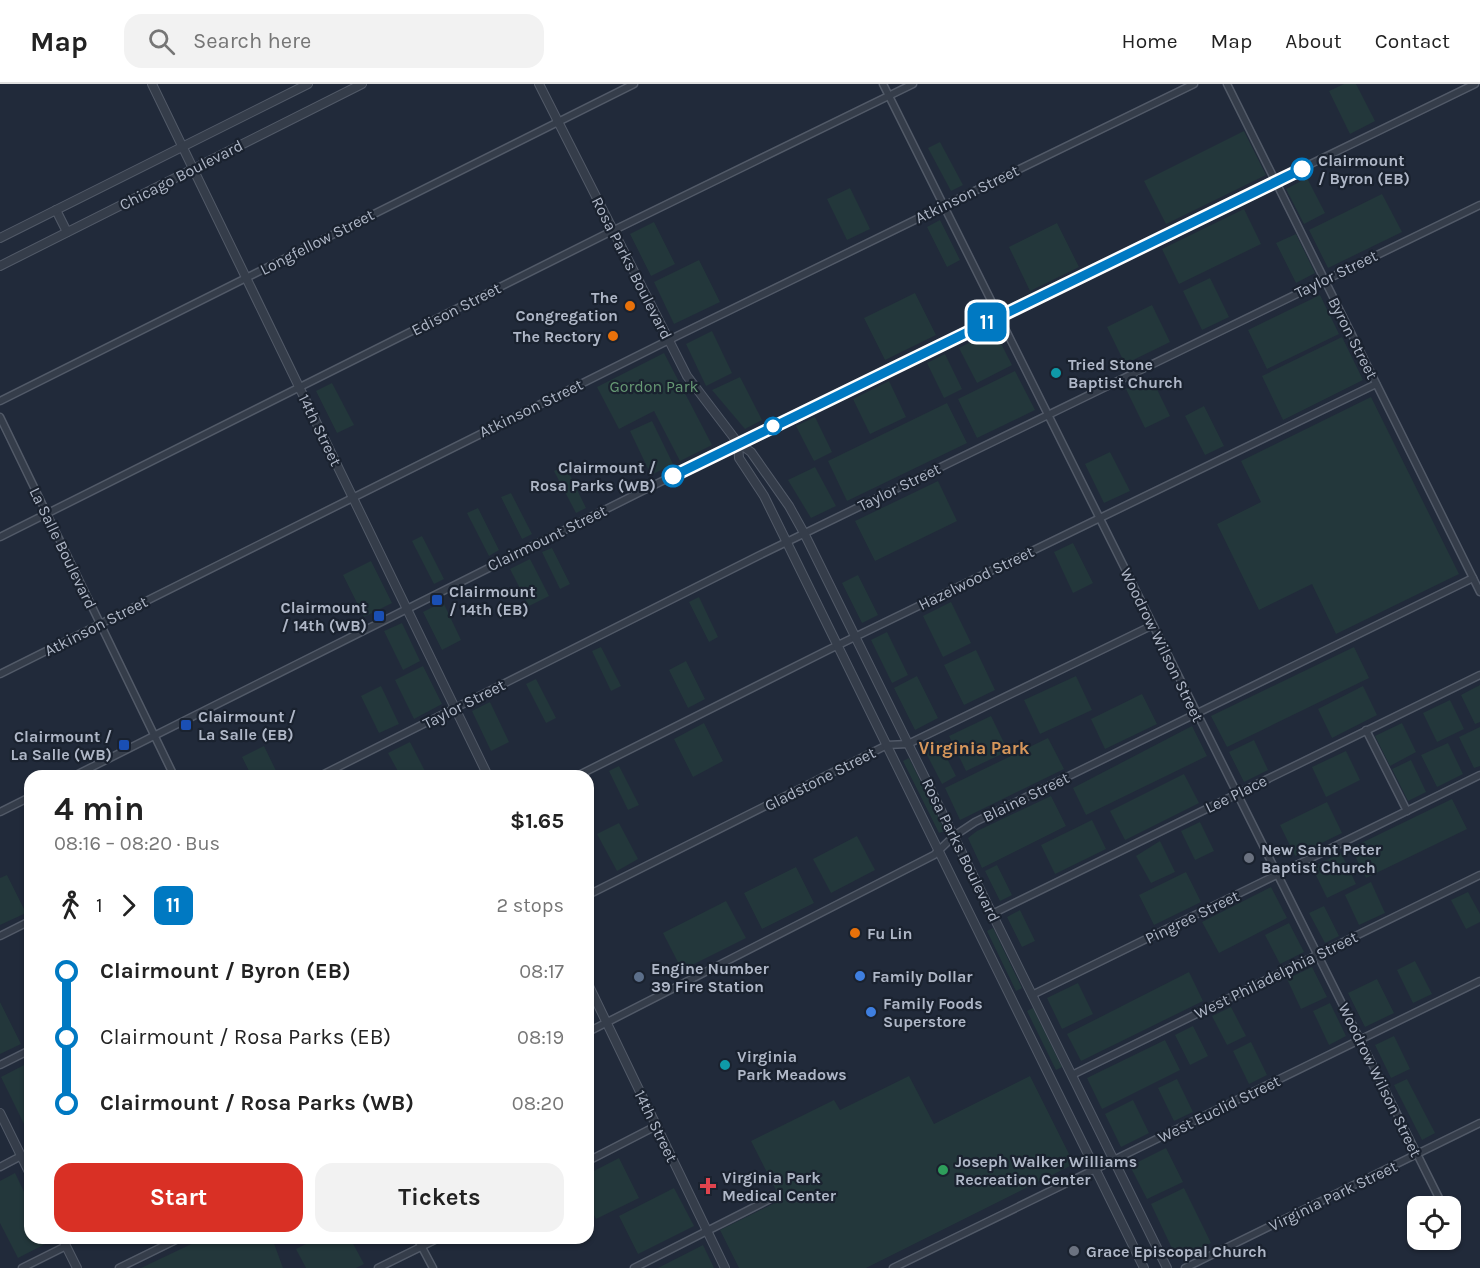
<!DOCTYPE html>
<meta charset="utf-8">
<style>
:root{--surface:#fff;--page:#f2f2f2;--text:#222;--muted:#767676;--line:#e0e0e0;--accent:#d93025}
body{margin:0;font-family:Karla,sans-serif;background:var(--page);color:var(--text);height:100vh;display:flex;flex-direction:column;font-size:22px;white-space:nowrap}
*{box-sizing:border-box;margin:0}
p{font-size:20px;color:var(--muted)}
.icon{flex:none;width:33px;height:33px;fill:none;stroke:currentColor;stroke-width:2;stroke-linecap:round;stroke-linejoin:round}
.map{position:relative;flex:1;overflow:hidden}
.sheet{position:absolute;left:24px;top:686px;width:570px;height:474px;display:flex;flex-direction:column;background:var(--surface);border-radius:18px;box-shadow:0 2px 4px #0004}
.sheet>*{flex:none}
.badge{padding:0 12px;border-radius:9px;font-size:21px;line-height:39px}
.buttons{position:absolute;left:1407px;top:1112px;display:grid;gap:12px}
.buttons a{display:grid;place-items:center;width:54px;height:54px;border-radius:12px;background:var(--surface);box-shadow:0 2px 4px #0004;font-size:30px}
.map>.badge{position:absolute;translate:-50% -50%;box-shadow:0 0 0 3px #fff}
.legs{display:flex;align-items:center;gap:9px;height:66px;padding:0 30px;font-size:20px}
.legs p{margin-inline-start:auto}
.headline{display:flex;align-items:center;justify-content:space-between;height:102px;padding:0 30px}
h1{font-size:33px;font-weight:700;line-height:45px}
.cta{display:flex;gap:12px;margin-top:auto;padding:12px 30px}
.cta a{flex:1;height:69px;border-radius:18px;background:var(--accent);color:#fff;font-size:24px;font-weight:700;line-height:69px;text-align:center}
.cta a+a{background:var(--page);color:var(--text)}
ul{padding:0 30px;list-style:none}
li{display:flex;align-items:center;gap:21px;height:66px;font-size:22px}
li i{display:grid;place-items:center;width:9px;height:100%;margin:0 8px;background:currentColor}
li i::after{content:'';width:15px;height:15px;margin:-8px;border:4px solid;border-radius:50%;background:var(--surface)}
li p{margin-inline-start:auto}
li:first-child i{background:linear-gradient(#0000 50%,currentColor 0)}
li:last-child i{background:linear-gradient(currentColor 50%,#0000 0)}
header{display:flex;align-items:center;gap:36px;box-sizing:border-box;height:84px;padding:0 30px;background:var(--surface);border-bottom:2px solid var(--line)}
header strong{font-size:28px}
nav{display:flex;gap:33px;margin-inline-start:auto;font-size:21px}
.search{width:420px;height:54px;background:var(--page);display:flex;align-items:center;gap:15px;box-sizing:border-box;padding:0 21px;border-radius:18px;color:var(--muted);font-size:22px}
.map>svg:first-child{display:block}
</style>
<header>
<strong>Map</strong>
<div class="search"><svg class="icon" aria-label="search" viewBox="0 0 24 24"><circle cx="10" cy="10" r="6"/><path d="M15 15l6 6"/></svg>Search here</div>
<nav><a>Home</a><a>Map</a><a>About</a><a>Contact</a></nav>
</header>
<div class="map">
<svg width="1480" height="1184" viewBox="0 0 1480 1184">
<rect width="100%" height="100%" fill="#212a3a"/>
<!-- green -->
<g fill="#23373b">
<path d="M1344,0H1356L1375,37L1350,50L1329,7Z"/>
<path d="M1244,47L1266,91L1166,140L1144,97Z"/>
<path d="M940,58L963,101L951,107L928,64Z"/>
<path d="M1307,94L1325,129L1304,140L1286,105Z"/>
<path d="M850,104L870,145L847,156L827,115Z"/>
<path d="M1382,110L1402,148L1328,184L1309,146Z"/>
<path d="M1244,125L1261,160L1179,200L1162,165Z"/>
<path d="M940,136L960,176L947,183L927,143Z"/>
<path d="M654,138L675,180L651,192L630,150Z"/>
<path d="M1057,139L1079,183L1030,207L1009,163Z"/>
<path d="M1296,150L1315,189L1296,199L1276,159Z"/>
<path d="M699,176L720,218L674,240L654,198Z"/>
<path d="M1210,194L1229,233L1202,246L1183,207Z"/>
<path d="M915,209L936,251L885,276L864,234Z"/>
<path d="M1320,211L1339,250L1267,285L1248,246Z"/>
<path d="M1152,221L1170,258L1125,280L1107,243Z"/>
<path d="M994,246L1012,281L977,299L959,264Z"/>
<path d="M712,247L732,289L706,302L686,260Z"/>
<path d="M1342,253L1363,296L1283,336L1262,292Z"/>
<path d="M664,269L712,361L680,377L654,327L619,345L597,303Z"/>
<path d="M945,270L962,305L944,314L927,279Z"/>
<path d="M1015,287L1035,326L977,354L958,315Z"/>
<path d="M740,293L762,336L745,345L712,306Z"/>
<path d="M1151,293L1170,332L1145,344L1126,305Z"/>
<path d="M889,297L906,333L870,350L853,315Z"/>
<path d="M332,299L354,341L337,349L316,307Z"/>
<path d="M1371,313L1459,490L1336,550L1312,500L1259,526L1217,440L1261,418L1241,377Z"/>
<path d="M947,319L967,359L847,417L828,377Z"/>
<path d="M1204,322L1224,362L1205,371L1185,332Z"/>
<path d="M815,333L832,368L814,377L796,342Z"/>
<path d="M652,337L673,380L651,391L630,347Z"/>
<path d="M1110,368L1130,407L1104,419L1085,380Z"/>
<path d="M565,381L586,424L576,429L554,387Z"/>
<path d="M815,383L836,422L811,434L788,396Z"/>
<path d="M938,397L957,437L875,477L855,437Z"/>
<path d="M511,409L532,450L522,455L501,413Z"/>
<path d="M478,424L499,466L489,472L467,429Z"/>
<path d="M422,452L444,495L434,500L412,457Z"/>
<path d="M1073,459L1093,499L1073,509L1054,468Z"/>
<path d="M552,464L570,500L560,505L542,468Z"/>
<path d="M530,475L549,512L529,522L510,485Z"/>
<path d="M371,477L392,519L364,533L343,491Z"/>
<path d="M858,491L878,531L862,539L842,499Z"/>
<path d="M699,513L718,553L709,558L689,518Z"/>
<path d="M443,518L461,556L442,566L423,528Z"/>
<path d="M951,518L971,559L943,573L923,532Z"/>
<path d="M402,539L420,577L403,586L384,547Z"/>
<path d="M887,548L908,591L892,599L871,556Z"/>
<path d="M601,563L621,602L611,607L592,567Z"/>
<path d="M1354,563L1369,594L1227,663L1211,632Z"/>
<path d="M976,566L995,606L964,621L944,581Z"/>
<path d="M686,577L705,615L688,624L669,586Z"/>
<path d="M423,582L442,620L414,635L395,596Z"/>
<path d="M917,592L938,634L915,646L894,604Z"/>
<path d="M1076,592L1092,626L1040,650L1024,616Z"/>
<path d="M536,595L556,634L546,639L526,600Z"/>
<path d="M1480,601V638L1475,640L1461,611Z"/>
<path d="M381,602L399,640L379,649L361,612Z"/>
<path d="M1363,602L1377,631L1332,654L1318,625Z"/>
<path d="M1142,610L1157,640L1105,665L1091,635Z"/>
<path d="M1450,616L1464,645L1437,658L1423,629Z"/>
<path d="M490,618L509,658L491,667L472,627Z"/>
<path d="M991,632L1008,667L966,687L949,652Z"/>
<path d="M704,639L723,677L693,693L674,655Z"/>
<path d="M1402,639L1416,668L1390,682L1375,652Z"/>
<path d="M1192,642L1207,672L1086,731L1073,704Z"/>
<path d="M1480,643V682L1474,684L1459,653Z"/>
<path d="M1048,654L1064,685L960,736L945,704Z"/>
<path d="M1254,656L1268,686L1244,698L1229,668Z"/>
<path d="M938,657L956,692L942,700L924,665Z"/>
<path d="M410,658L427,691H400L388,669Z"/>
<path d="M1448,659L1463,690L1437,703L1421,671Z"/>
<path d="M264,662L278,691H251L242,673Z"/>
<path d="M1346,667L1360,696L1326,713L1312,683Z"/>
<path d="M909,674L945,747L939,749L903,677Z"/>
<path d="M1411,676L1426,708L1408,717L1392,685Z"/>
<path d="M619,682L639,721L628,726L609,687Z"/>
<path d="M1184,690L1199,719L1125,756L1110,727Z"/>
<path d="M1051,712L1066,742L982,784L968,754L977,747Z"/>
<path d="M1452,715L1467,745L1366,794L1351,764Z"/>
<path d="M1327,718L1342,749L1295,772L1280,741Z"/>
<path d="M1092,736L1106,765L1055,790L1041,761Z"/>
<path d="M1200,738L1214,767L1195,776L1181,747Z"/>
<path d="M619,739L638,775L617,787L597,750Z"/>
<path d="M857,752L875,786L831,809L813,775Z"/>
<path d="M1160,757L1175,788L1151,799L1136,772Z"/>
<path d="M1341,769L1356,800L1327,814L1312,783Z"/>
<path d="M997,781L1012,811L1000,817L985,787Z"/>
<path d="M796,783L814,819L762,845L744,809Z"/>
<path d="M1186,788L1201,818L1154,841L1139,811Z"/>
<path d="M7,791L26,829L0,841V794Z"/>
<path d="M1371,798L1385,829L1359,841L1345,811Z"/>
<path d="M1271,803L1287,834L1219,869L1202,838Z"/>
<path d="M1468,808L1480,830V838L1466,845L1451,816Z"/>
<path d="M726,817L746,854L682,886L663,849Z"/>
<path d="M1324,822L1339,852L1325,859L1309,829Z"/>
<path d="M1020,826L1035,857L1022,863L1007,833Z"/>
<path d="M1289,839L1304,868L1280,880L1265,851Z"/>
<path d="M993,844L1022,904L1016,907L987,847Z"/>
<path d="M1415,877L1432,910L1413,919L1397,886Z"/>
<path d="M1312,883L1327,913L1301,925L1287,895Z"/>
<path d="M1189,888L1203,917L1081,977L1067,950Z"/>
<path d="M1377,895L1394,929L1365,943L1348,909Z"/>
<path d="M1078,899L1093,930L1062,945L1047,914Z"/>
<path d="M0,918L21,960L0,970Z"/>
<path d="M1330,919L1346,952L1329,961L1313,927Z"/>
<path d="M1231,923L1246,952L1227,961L1212,932Z"/>
<path d="M1033,924L1062,983L1056,986L1027,927Z"/>
<path d="M1193,942L1208,972L1190,981L1175,951Z"/>
<path d="M1394,952L1410,985L1391,994L1375,961Z"/>
<path d="M1165,956L1180,986L1102,1025L1087,994Z"/>
<path d="M1251,958L1267,991L1249,1000L1233,967Z"/>
<path d="M28,979L30,1040L25,1042L1,993Z"/>
<path d="M909,992L934,1040L1030,992L1074,1080L866,1184H739L720,1146L781,1116L751,1057L834,1016L840,1026Z"/>
<path d="M1177,995L1193,1028L1174,1037L1158,1004Z"/>
<path d="M1407,995L1435,1049L1422,1056L1394,1001Z"/>
<path d="M1133,1016L1149,1049L1121,1063L1105,1030Z"/>
<path d="M1166,1064L1183,1098L1147,1115L1130,1082Z"/>
<path d="M619,1074L639,1114L596,1135L588,1119V1090Z"/>
<path d="M15,1089L30,1120V1154H47L49,1158L18,1174L0,1139V1097Z"/>
<path d="M674,1104L694,1142L638,1170L619,1132Z"/>
<path d="M1184,1104L1211,1159L1177,1175L1151,1120Z"/>
<path d="M204,1154H272L283,1184H141Z"/>
<path d="M318,1154H350L364,1180L356,1184H306L296,1165Z"/>
<path d="M703,1161L714,1184H658Z"/>
</g>
<g fill="none" stroke-linecap="round" stroke-linejoin="round">
<defs>
<g id="minor">
<path d="M883,0L1443,1122"/>
<path d="M1227,0L1480,508"/>
<path d="M0,317L634,0"/>
<path d="M0,333L174,692"/>
<path d="M0,453L606,150L913,0"/>
<path d="M0,590L679,251L1194,0"/>
<path d="M1366,646L1407,727"/>
<path d="M74,692L738,359L1475,0"/>
<path d="M320,692L760,471L1480,121"/>
<path d="M577,692L828,566L1376,300"/>
<path d="M0,728L30,713"/>
<path d="M588,811L887,661L908,660L1153,541"/>
<path d="M992,830L1480,591"/>
<path d="M0,852L30,837"/>
<path d="M1032,911L1480,691"/>
<path d="M588,948L934,771L954,752L975,738L1473,494"/>
<path d="M0,981L30,966"/>
<path d="M1072,991L1480,791"/>
<path d="M588,1077L656,1042"/>
<path d="M0,1083L21,1072"/>
<path d="M1450,1137L1452,1140"/>
<path d="M417,1154L433,1184"/>
<path d="M22,1184L66,1162"/>
<path d="M119,1184L180,1154"/>
<path d="M378,1184L439,1154"/>
<path d="M634,1184L776,1112"/>
<path d="M893,1184L1480,897"/>
<path d="M1185,1184L1480,1039"/>
</g>
<g id="tertiary">
<path d="M152,0L488,692"/>
<path d="M539,0L687,292L738,359L751,368L789,422L804,449L1167,1184"/>
<path d="M56,126L67,148"/>
<path d="M0,154L308,0"/>
<path d="M0,182L362,0"/>
<path d="M738,359L739,374L764,412L1144,1184"/>
<path d="M588,900L725,1184"/>
<path d="M0,1029L30,1090"/>
<path d="M62,1154L77,1184"/>
</g>
</defs>
<!-- minor casing -->
<use href="#minor" stroke="#525a68" stroke-width="9"/>
<!-- tertiary casing -->
<use href="#tertiary" stroke="#525a68" stroke-width="10"/>
<!-- minor -->
<use href="#minor" stroke="#353d4a" stroke-width="6"/>
<!-- tertiary -->
<use href="#tertiary" stroke="#353d4a" stroke-width="8"/>
</g>
<g fill="none" stroke-linecap="round" stroke-linejoin="round">
<defs>
<path id="line-1" d="M673,392L1302,85"/>
</defs>
<!-- line-1 casing -->
<use href="#line-1" stroke="#fff" stroke-width="14"/>
<!-- line-1 -->
<use href="#line-1" stroke="#0079c2" stroke-width="9"/>
</g>
<!-- markers -->
<g fill="#fff" stroke="#0079c2" stroke-width="3">
<circle cx="1302" cy="85" r="10"/>
<circle cx="773" cy="342" r="8"/>
<circle cx="673" cy="392" r="10"/>
</g>
<g fill="#e8710a" stroke="#1a222f" stroke-width="2">
<circle cx="630" cy="222" r="6"/>
<circle cx="613" cy="252" r="6"/>
<circle cx="855" cy="849" r="6"/>
</g>
<g fill="#0f9aa8" stroke="#1a222f" stroke-width="2">
<circle cx="1056" cy="289" r="6"/>
<circle cx="725" cy="981" r="6"/>
</g>
<g fill="#1a4fb4" stroke="#1a222f" stroke-width="2">
<rect x="431" y="510" width="12" height="12" rx="3"/>
<rect x="373" y="526" width="12" height="12" rx="3"/>
<rect x="180" y="635" width="12" height="12" rx="3"/>
<rect x="118" y="655" width="12" height="12" rx="3"/>
</g>
<g fill="#6b7280" stroke="#1a222f" stroke-width="2">
<circle cx="1249" cy="774" r="6"/>
<circle cx="1074" cy="1167" r="6"/>
</g>
<g fill="#3f7fe0" stroke="#1a222f" stroke-width="2">
<circle cx="860" cy="892" r="6"/>
<circle cx="871" cy="928" r="6"/>
</g>
<circle fill="#5c6f8a" stroke="#1a222f" stroke-width="2" cx="639" cy="893" r="6"/>
<circle fill="#2e9e5b" stroke="#1a222f" stroke-width="2" cx="943" cy="1086" r="6"/>
<path fill="#e0444e" stroke="#1a222f" stroke-width="2" d="M705 1093h6v6h6v6h-6v6h-6v-6h-6v-6h6z"/>
<g text-anchor="middle" dominant-baseline="central" stroke-width="4.5" stroke-linejoin="round" paint-order="stroke">
<!-- stop labels -->
<g font-size="16" font-weight="bold" fill="#afb7c7" stroke="#1a222f" text-anchor="start">
<text x="1318" y="76">Clairmount<tspan x="1318" dy="18">/ Byron (EB)</tspan></text>
<text x="656" y="383" text-anchor="end">Clairmount /<tspan x="656" dy="18">Rosa Parks (WB)</tspan></text>
</g>
<!-- street labels -->
<g font-size="16" fill="#afb7c7" stroke="#1a222f">
<text transform="translate(181 91) rotate(-27)">Chicago Boulevard</text>
<text transform="translate(967 110) rotate(-26)">Atkinson Street</text>
<text transform="translate(317 158) rotate(-27)">Longfellow Street</text>
<text transform="translate(632 184) rotate(63)">Rosa Parks Boulevard</text>
<text transform="translate(1336 190) rotate(-26)">Taylor Street</text>
<text transform="translate(456 225) rotate(-27)">Edison Street</text>
<text transform="translate(1353 254) rotate(63)">Byron Street</text>
<text transform="translate(531 324) rotate(-26)">Atkinson Street</text>
<text transform="translate(320 346) rotate(64)">14th Street</text>
<text transform="translate(899 403) rotate(-26)">Taylor Street</text>
<text transform="translate(547 454) rotate(-26)">Clairmount Street</text>
<text transform="translate(63 464) rotate(64)">La Salle Boulevard</text>
<text transform="translate(976 494) rotate(-26)">Hazelwood Street</text>
<text transform="translate(96 542) rotate(-27)">Atkinson Street</text>
<text transform="translate(1162 561) rotate(64)">Woodrow Wilson Street</text>
<text transform="translate(464 620) rotate(-27)">Taylor Street</text>
<text transform="translate(820 695) rotate(-27)">Gladstone Street</text>
<text transform="translate(1236 710) rotate(-26)">Lee Place</text>
<text transform="translate(1026 713) rotate(-26)">Blaine Street</text>
<text transform="translate(961 766) rotate(64)">Rosa Parks Boulevard</text>
<text transform="translate(1192 833) rotate(-26)">Pingree Street</text>
<text transform="translate(1276 891) rotate(-26)">West Philadelphia Street</text>
<text transform="translate(1380 996) rotate(64)">Woodrow Wilson Street</text>
<text transform="translate(1219 1025) rotate(-26)">West Euclid Street</text>
<text transform="translate(656 1042) rotate(64)">14th Street</text>
<text transform="translate(1333 1112) rotate(-26)">Virginia Park Street</text>
</g>
<!-- poi labels -->
<g font-size="16" font-weight="bold" fill="#afb7c7" stroke="#1a222f" text-anchor="start">
<text x="618" y="213" text-anchor="end">The<tspan x="618" dy="18">Congregation</tspan></text>
<text x="601" y="252" text-anchor="end">The Rectory</text>
<text x="1068" y="280">Tried Stone<tspan x="1068" dy="18">Baptist Church</tspan></text>
<text x="449" y="507">Clairmount<tspan x="449" dy="18">/ 14th (EB)</tspan></text>
<text x="367" y="523" text-anchor="end">Clairmount<tspan x="367" dy="18">/ 14th (WB)</tspan></text>
<text x="198" y="632">Clairmount /<tspan x="198" dy="18">La Salle (EB)</tspan></text>
<text x="112" y="652" text-anchor="end">Clairmount /<tspan x="112" dy="18">La Salle (WB)</tspan></text>
<text x="1261" y="765">New Saint Peter<tspan x="1261" dy="18">Baptist Church</tspan></text>
<text x="867" y="849">Fu Lin</text>
<text x="651" y="884">Engine Number<tspan x="651" dy="18">39 Fire Station</tspan></text>
<text x="872" y="892">Family Dollar</text>
<text x="883" y="919">Family Foods<tspan x="883" dy="18">Superstore</tspan></text>
<text x="737" y="972">Virginia<tspan x="737" dy="18">Park Meadows</tspan></text>
<text x="955" y="1077">Joseph Walker Williams<tspan x="955" dy="18">Recreation Center</tspan></text>
<text x="722" y="1093">Virginia Park<tspan x="722" dy="18">Medical Center</tspan></text>
<text x="1086" y="1167">Grace Episcopal Church</text>
</g>
<!-- park labels -->
<g font-size="16" fill="#669874" stroke="#1a222f">
<text x="654" y="302">Gordon Park</text>
</g>
<!-- neighbourhood labels -->
<g font-size="18" font-weight="bold" fill="#d7975b" stroke="#1a222f">
<text x="974" y="664">Virginia Park</text>
</g>
</g>
</svg>
<div class="buttons">
<a><svg class="icon" aria-label="locate" viewBox="0 0 24 24"><circle cx="12" cy="12" r="6"/><path d="M12 2v4M12 18v4M2 12h4M18 12h4"/></svg></a>
</div>
<b class="badge" style="left:987px;top:238px;background:#0079c2;color:#fff">11</b>
<section class="sheet">
<div class="headline"><div><h1>4 min</h1><p>08:16 – 08:20 · Bus</p></div><b>$1.65</b></div>
<div class="legs"><svg class="icon" aria-label="walk" viewBox="0 0 24 24"><circle cx="13" cy="4" r="2"/><path d="M13 8l-2 6 4 7M11 14l-3 7M7 12l3-4h3l4 4"/></svg>1<svg class="icon" aria-label="forward" viewBox="0 0 24 24"><path d="M9 5l7 7-7 7"/></svg><b class="badge" style="background:#0079c2;color:#fff">11</b><p>2 stops</p></div>
<ul>
<li><i style="color:#0079c2"></i><b>Clairmount / Byron (EB)</b><p>08:17</p></li>
<li><i style="color:#0079c2"></i><span>Clairmount / Rosa Parks (EB)</span><p>08:19</p></li>
<li><i style="color:#0079c2"></i><b>Clairmount / Rosa Parks (WB)</b><p>08:20</p></li>
</ul>
<div class="cta"><a>Start</a><a>Tickets</a></div>
</section>
</div>
